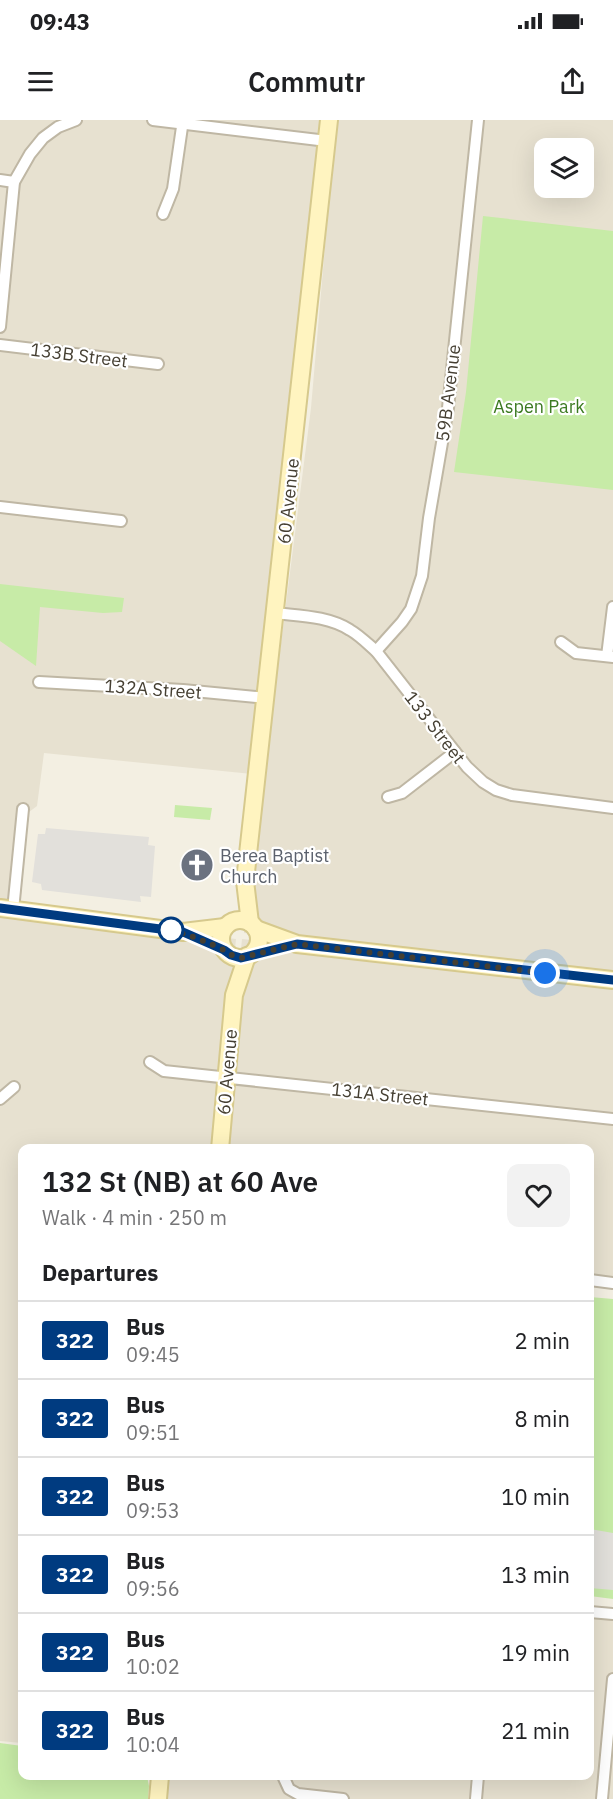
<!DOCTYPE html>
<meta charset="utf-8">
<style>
:root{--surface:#fff;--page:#f2f2f2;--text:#202124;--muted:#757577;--line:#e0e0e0}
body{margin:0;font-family:"IBM Plex Sans",sans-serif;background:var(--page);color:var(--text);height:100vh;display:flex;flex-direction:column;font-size:22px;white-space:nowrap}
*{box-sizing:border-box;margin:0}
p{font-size:20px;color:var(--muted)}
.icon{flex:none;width:33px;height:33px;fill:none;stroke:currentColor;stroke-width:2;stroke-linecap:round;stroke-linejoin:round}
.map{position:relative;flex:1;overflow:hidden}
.drawer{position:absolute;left:18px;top:1024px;width:576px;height:636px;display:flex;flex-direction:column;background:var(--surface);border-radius:12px;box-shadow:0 6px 24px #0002}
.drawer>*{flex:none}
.badge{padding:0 12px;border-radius:4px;font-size:21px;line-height:39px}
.fabs{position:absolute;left:534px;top:18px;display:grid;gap:12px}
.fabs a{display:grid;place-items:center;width:60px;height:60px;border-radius:12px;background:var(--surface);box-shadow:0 6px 24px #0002;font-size:30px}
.you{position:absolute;width:30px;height:30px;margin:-15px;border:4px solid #fff;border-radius:50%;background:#1a73e8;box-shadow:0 0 0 9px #1a73e833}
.map>.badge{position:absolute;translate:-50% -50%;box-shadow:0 0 0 3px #fff}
h2{padding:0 24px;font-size:22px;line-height:54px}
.round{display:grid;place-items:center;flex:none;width:63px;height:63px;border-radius:12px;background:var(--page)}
.overview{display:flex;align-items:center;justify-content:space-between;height:102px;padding:0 24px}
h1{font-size:28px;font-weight:600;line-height:45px}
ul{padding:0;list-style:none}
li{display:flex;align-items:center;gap:18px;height:78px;padding:0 24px;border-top:2px solid var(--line)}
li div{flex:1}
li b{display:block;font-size:22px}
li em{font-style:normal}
li .badge{min-width:66px;font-weight:700;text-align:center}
.status{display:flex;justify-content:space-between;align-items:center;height:42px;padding:0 30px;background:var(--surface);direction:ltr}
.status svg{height:16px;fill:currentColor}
header{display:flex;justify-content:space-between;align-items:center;height:78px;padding:0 24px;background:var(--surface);font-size:27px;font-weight:600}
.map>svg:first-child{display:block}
</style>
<div class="status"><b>09:43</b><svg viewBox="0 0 49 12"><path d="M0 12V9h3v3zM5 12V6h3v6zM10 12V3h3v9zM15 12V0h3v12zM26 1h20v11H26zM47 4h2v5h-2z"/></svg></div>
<header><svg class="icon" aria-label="menu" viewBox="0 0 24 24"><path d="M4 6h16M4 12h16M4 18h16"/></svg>Commutr<svg class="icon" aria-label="share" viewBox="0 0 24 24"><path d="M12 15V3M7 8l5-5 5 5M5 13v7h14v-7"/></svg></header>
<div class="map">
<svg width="613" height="1679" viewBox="0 0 613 1679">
<rect width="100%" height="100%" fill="#f3efe2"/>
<!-- residential -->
<g fill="#e7e1d0" fill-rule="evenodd">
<path d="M0,0H325L252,654L44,633L37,686L29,692L20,786L0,783Z"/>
<path d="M336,0H613V855L244,813L311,288ZM544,28H584V68H544Z"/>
<path d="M0,790L236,819L216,1029H22V1623L0,1621Z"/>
<path d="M242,819L613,862V1163L590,1161V1029H221Z"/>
<path d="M590,1490L613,1493V1679H163L165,1656H590Z"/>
</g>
<!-- green -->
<g fill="#c7eba7">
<path d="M483,96L613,111V370L454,352L466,272Z"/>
<path d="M0,464L124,478L122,492L103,493L40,487L36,546L0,521Z"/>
<path d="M175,685L212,688L210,700L174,697Z"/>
<path d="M590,1177L613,1179V1479L590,1476Z"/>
<path d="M0,1623L22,1626V1656H147L149,1666L148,1679H0Z"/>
</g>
<!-- parking -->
<g fill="#e2e0db">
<path d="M46,708L149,717L148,725L155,726L151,777L140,776L141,782L42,770L41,764L32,762L38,714H45Z"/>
<path d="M590,1409L613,1413V1470L590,1468Z"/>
</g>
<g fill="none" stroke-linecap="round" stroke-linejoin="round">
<defs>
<g id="street">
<path d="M153,0L327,21"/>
<path d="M0,60L14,62"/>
<path d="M163,94L173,69L183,0"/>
<path d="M0,207L14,62L30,34L43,18L58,7L76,0"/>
<path d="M0,225L158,244"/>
<path d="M0,387L121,401"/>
<path d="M275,493C300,496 328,496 350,510C359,515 368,524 376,531L467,647L483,662L496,670L512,675L613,688"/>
<path d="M561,522L576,533L613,537"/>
<path d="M376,531L402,502L411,489L422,456L429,398L448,288L478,0"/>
<path d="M607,536L613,487"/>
<path d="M39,562L183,570L266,578"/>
<path d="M388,677L402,673L455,632"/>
<path d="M13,790L23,689"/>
<path d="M150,942L164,951L613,999"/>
<path d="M0,979L14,967"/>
<path d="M590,1160L613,1163"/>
<path d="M590,1492L613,1494"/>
<path d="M283,1656L289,1669L298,1674L343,1679"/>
<path d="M476,1679L478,1656"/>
<path d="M602,1679L613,1559"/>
</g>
<g id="secondary">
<path d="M0,788L183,812L225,807"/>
<circle cx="240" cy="819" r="19"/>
<path d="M250,803L245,761L329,0"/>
<path d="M256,809L297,824L613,860"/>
<path d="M220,1029L234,875L247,836"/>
<path d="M158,1679L160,1656"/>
</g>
</defs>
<!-- street casing -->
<use href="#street" stroke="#bfb7a4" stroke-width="14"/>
<!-- secondary casing -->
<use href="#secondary" stroke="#d6c98d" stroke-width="20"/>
<!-- street -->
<use href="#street" stroke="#fff" stroke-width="10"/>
<!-- secondary -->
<use href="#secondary" stroke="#fff4c0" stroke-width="16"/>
</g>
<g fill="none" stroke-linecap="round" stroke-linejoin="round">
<defs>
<path id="line" d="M0,788L183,812L224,830L231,835L241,838L297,824L613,860"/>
</defs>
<!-- line casing -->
<use href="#line" stroke="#fff" stroke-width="14"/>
<!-- line -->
<use href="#line" stroke="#003b80" stroke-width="9"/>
<!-- walk -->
<path stroke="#453f32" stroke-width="6" stroke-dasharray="0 10.8" d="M171,810L161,808C182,812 200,819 220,828C228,832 232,837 241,838L297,824L545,853"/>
</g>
<!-- icons -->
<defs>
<symbol id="church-disc" viewBox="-11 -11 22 22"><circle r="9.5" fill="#6b7280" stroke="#fff"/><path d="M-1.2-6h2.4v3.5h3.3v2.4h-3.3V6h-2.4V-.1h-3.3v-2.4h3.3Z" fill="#fff"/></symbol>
</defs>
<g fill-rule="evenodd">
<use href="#church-disc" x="178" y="726" width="38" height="38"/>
</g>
<!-- markers -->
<circle fill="#fff" stroke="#003b80" stroke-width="3" cx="171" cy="810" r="12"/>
<g text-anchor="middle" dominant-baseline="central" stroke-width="4.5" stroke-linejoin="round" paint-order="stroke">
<!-- street labels -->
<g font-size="18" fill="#453f32" stroke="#fff">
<text transform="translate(79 235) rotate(7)">133B Street</text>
<text transform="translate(448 273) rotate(-83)">59B Avenue</text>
<text transform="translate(288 381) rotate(-84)">60 Avenue</text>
<text transform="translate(153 569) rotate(4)">132A Street</text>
<text transform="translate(435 607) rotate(52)">133 Street</text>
<text transform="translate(227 952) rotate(-85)">60 Avenue</text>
<text transform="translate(380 974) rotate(6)">131A Street</text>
</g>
<!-- park labels -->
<g font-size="18" fill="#3c7a21" stroke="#fff">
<text x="539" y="286">Aspen Park</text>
</g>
<!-- worship labels -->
<g font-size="18" fill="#5b616d" stroke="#fff" text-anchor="start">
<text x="220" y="735">Berea Baptist<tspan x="220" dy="21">Church</tspan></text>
</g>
</g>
</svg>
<div class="fabs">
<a><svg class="icon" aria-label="layers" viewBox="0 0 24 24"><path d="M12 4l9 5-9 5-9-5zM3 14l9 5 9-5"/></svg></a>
</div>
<div class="you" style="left:545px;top:853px"></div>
<section class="drawer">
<div class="overview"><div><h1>132 St (NB) at 60 Ave</h1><p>Walk · 4 min · 250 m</p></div><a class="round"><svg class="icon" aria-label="heart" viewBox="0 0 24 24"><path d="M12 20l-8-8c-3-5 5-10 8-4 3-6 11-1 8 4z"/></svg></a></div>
<h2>Departures</h2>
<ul>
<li><span class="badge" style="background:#003b80;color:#fff">322</span><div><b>Bus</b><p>09:45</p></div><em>2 min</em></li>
<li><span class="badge" style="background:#003b80;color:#fff">322</span><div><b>Bus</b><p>09:51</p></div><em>8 min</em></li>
<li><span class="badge" style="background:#003b80;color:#fff">322</span><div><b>Bus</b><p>09:53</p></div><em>10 min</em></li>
<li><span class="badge" style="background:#003b80;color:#fff">322</span><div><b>Bus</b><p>09:56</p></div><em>13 min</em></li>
<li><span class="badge" style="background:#003b80;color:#fff">322</span><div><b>Bus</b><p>10:02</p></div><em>19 min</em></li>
<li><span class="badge" style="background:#003b80;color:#fff">322</span><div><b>Bus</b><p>10:04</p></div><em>21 min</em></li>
</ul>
</section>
</div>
